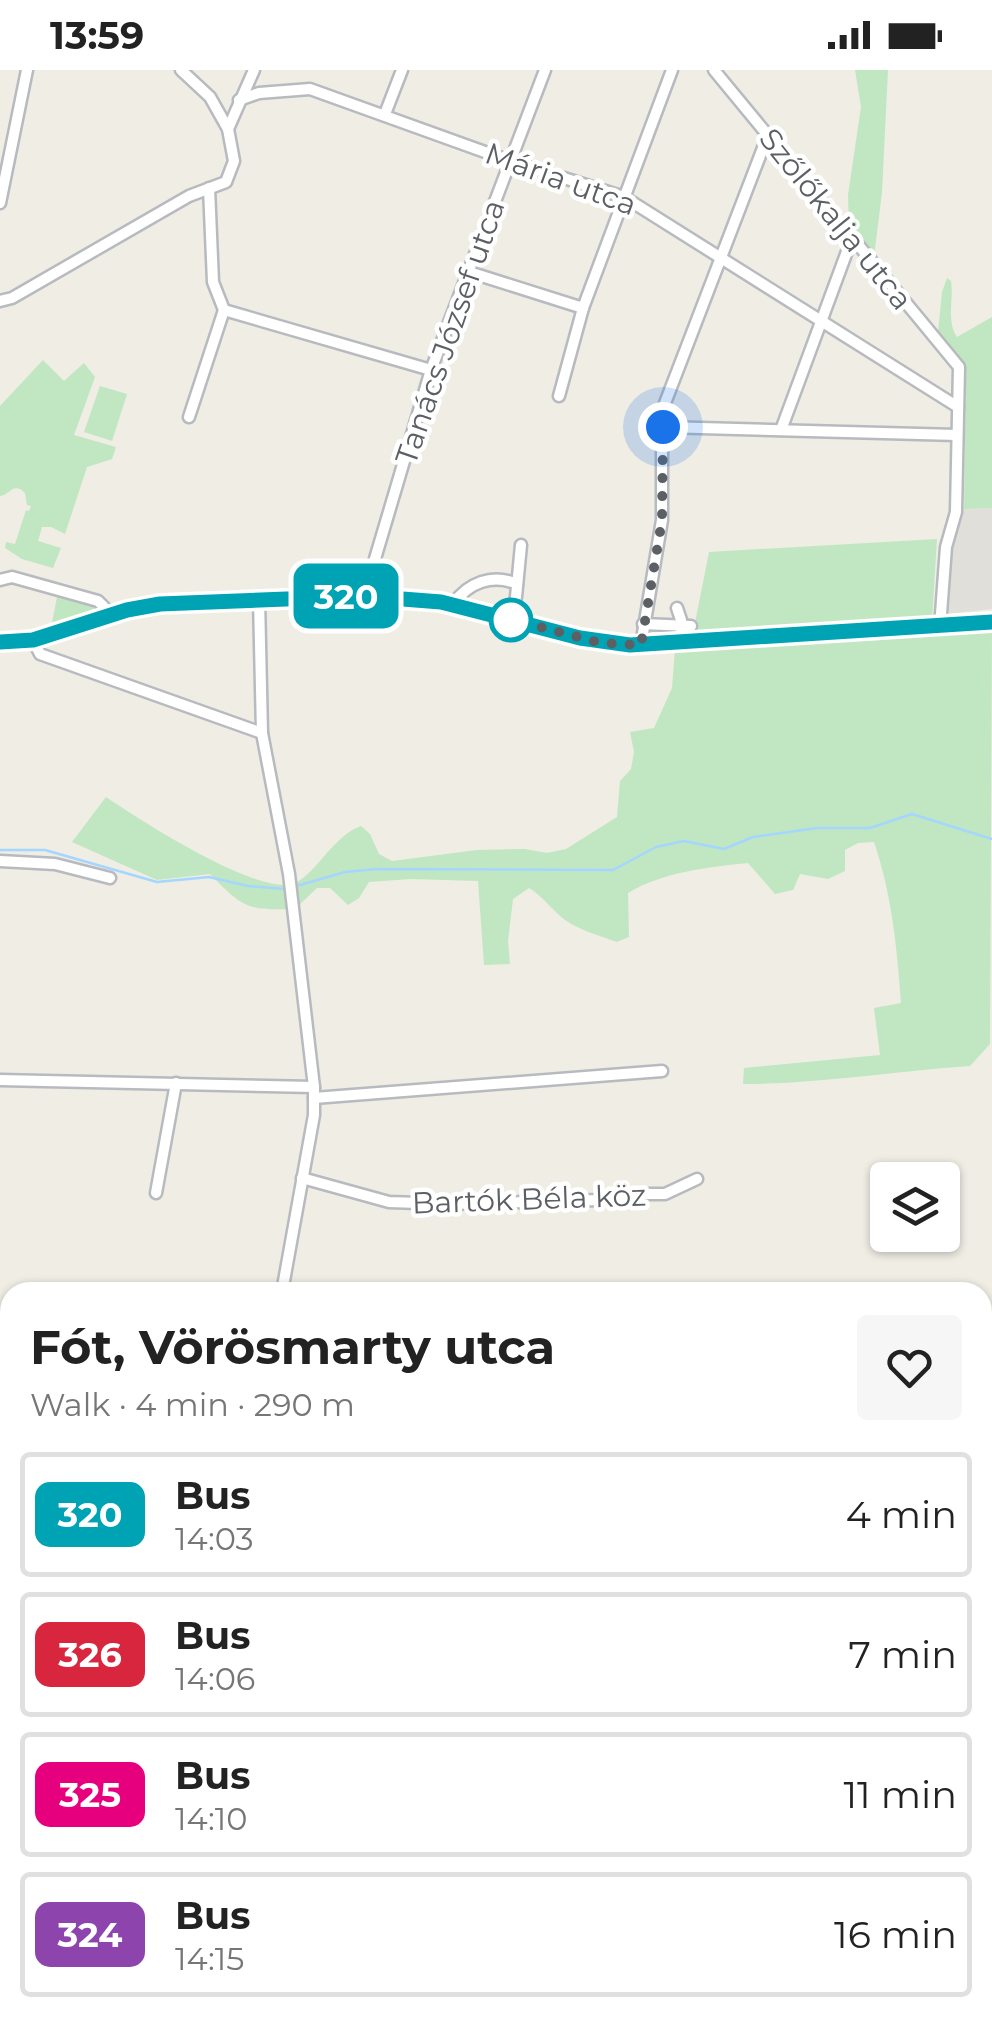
<!DOCTYPE html>
<meta charset="utf-8">
<style>
:root{--surface:#fff;--page:#f6f6f6;--text:#222;--muted:#767676;--line:#e0e0e0}
body{margin:0;font-family:Montserrat,sans-serif;background:var(--page);color:var(--text);height:100vh;display:flex;flex-direction:column;font-size:38px;white-space:nowrap}
*{box-sizing:border-box;margin:0}
p{font-size:32px;color:var(--muted)}
.icon{flex:none;width:55px;height:55px;fill:none;stroke:currentColor;stroke-width:2;stroke-linecap:round;stroke-linejoin:round}
.map{position:relative;flex:1;overflow:hidden}
.sheet{position:absolute;left:0px;top:1212px;width:992px;height:752px;display:flex;flex-direction:column;background:var(--surface);border-radius:30px 30px 0 0;box-shadow:0 2px 8px #0004}
.sheet>*{flex:none}
.badge{padding:0 20px;border-radius:15px;font-size:35px;line-height:65px}
.fabs{position:absolute;left:870px;top:1092px;display:grid;gap:20px}
.fabs a{display:grid;place-items:center;width:90px;height:90px;border-radius:10px;background:var(--surface);box-shadow:0 2px 8px #0004;font-size:50px}
.you{position:absolute;width:50px;height:50px;margin:-25px;border:8px solid #fff;border-radius:50%;background:#1a73e8;box-shadow:0 0 0 15px #1a73e833}
.map>.badge{position:absolute;translate:-50% -50%;box-shadow:0 0 0 5px #fff}
.round{display:grid;place-items:center;flex:none;width:105px;height:105px;border-radius:10px;background:var(--page)}
.overview{display:flex;align-items:center;justify-content:space-between;height:170px;padding:0 30px}
h1{font-size:48px;font-weight:700;line-height:75px}
ul{padding:0;list-style:none}
li{display:flex;align-items:center;gap:30px;height:125px;margin:0 20px 15px;padding:0 10px;border:5px solid var(--line);border-radius:10px}
li div{flex:1}
li b{display:block;font-size:38px}
li em{font-style:normal}
li .badge{min-width:110px;font-weight:700;text-align:center}
.status{display:flex;justify-content:space-between;align-items:center;height:70px;padding:0 50px;background:var(--surface);direction:ltr}
.status svg{height:28px;fill:currentColor}
.map>svg:first-child{display:block}
</style>
<div class="status"><b>13:59</b><svg viewBox="0 0 49 12"><path d="M0 12V9h3v3zM5 12V6h3v6zM10 12V3h3v9zM15 12V0h3v12zM26 1h20v11H26zM47 4h2v5h-2z"/></svg></div>
<div class="map">
<svg width="992" height="1963" viewBox="0 0 992 1963">
<rect width="100%" height="100%" fill="#efede4"/>
<!-- industrial -->
<path fill="#e0dfd9" d="M992,438V539L947,544L950,475L964,439Z"/>
<!-- green -->
<g fill="#c0e7c1">
<path d="M855,0H888L882,122L874,187L849,156L848,125L861,37Z"/>
<path d="M947,208L951,211C954,230 946,250 957,267L992,247V438L964,439L966,296L938,262L942,222Z"/>
<path d="M43,290L64,311L84,293L95,307L74,365L116,377L112,389L87,397L65,464L51,457H42L38,471L61,478L53,498L22,489L5,478L6,472L15,474L26,440L29,441L31,436L27,435L25,423C13,411 9,426 0,426V336Z"/>
<path d="M100,316L127,324L112,371L84,362Z"/>
<path d="M937,469L932,550L693,563L709,482Z"/>
<path d="M57,527L98,538L97,542L51,558Z"/>
<path d="M992,557L990,974L970,996C894,1001 819,1014 743,1014L744,998L880,985L874,938L901,933C897,878 892,825 874,772L858,773L845,780V801L828,809L800,804L793,820L775,824L748,793C709,797 663,802 628,823L629,867L617,872C598,865 574,859 559,845C548,835 542,826 529,818L513,829L508,871L510,894L484,895L478,811L411,809L369,812L359,828L348,835L330,818H317L295,839C247,840 244,839 210,804L157,810L72,772L106,727C140,750 253,823 292,814C314,808 332,766 361,756L370,764L379,784L392,791L477,780L525,779L547,783L566,779L617,747L620,711L631,699L634,682L630,662L654,658L672,618L675,579Z"/>
<path d="M982,1604H992V1963H253L252,1955H982Z"/>
</g>
<g fill="none" stroke-linecap="round" stroke-linejoin="round">
<!-- stream -->
<g stroke="#a4d6ff" stroke-width="2.5">
<path d="M0,780H45L157,812L209,807L248,816L285,819"/>
<path d="M293,817L345,802L377,799L613,800L656,777L684,771L724,779L753,767L817,758H870L912,744L992,769"/>
</g>
<defs>
<g id="minor">
<path d="M181,0L210,27L228,59"/>
<path d="M714,0L959,297L956,442L946,477L940,557"/>
<path d="M239,30L259,23L310,19L510,91L624,127L958,337"/>
<path d="M385,44L402,0"/>
<path d="M209,118L213,212L224,240L431,300"/>
<path d="M0,133L27,0"/>
<path d="M469,202L583,238"/>
<path d="M0,231L12,228L189,126L226,112L234,91L228,59L254,0"/>
<path d="M559,326L583,238L672,0"/>
<path d="M189,347L224,240"/>
<path d="M663,357L957,365"/>
<path d="M781,360L852,168"/>
<path d="M0,510L12,507L98,531L112,545"/>
<path d="M364,526L431,300L545,0"/>
<path d="M259,529L262,663L289,804L314,1017V1045L282,1222"/>
<path d="M453,534C468,513 492,503 517,514"/>
<path d="M677,538L681,550V572"/>
<path d="M509,549L516,527L521,475"/>
<path d="M643,554L691,556"/>
<path d="M33,570L40,584L262,663"/>
<path d="M641,575L662,450V341L768,65"/>
<path d="M0,791L55,794L110,808"/>
<path d="M0,1010L314,1017"/>
<path d="M314,1028L662,1001"/>
<path d="M302,1108L389,1132L449,1134L601,1130L641,1124H665L697,1109"/>
<path d="M156,1123L176,1013"/>
<path d="M0,1377L10,1380"/>
<path d="M982,1604H992"/>
<path d="M256,1955V1963"/>
<path d="M285,1955V1963"/>
<path d="M168,1963L169,1955"/>
</g>
<path id="secondary" d="M0,572L33,570L127,540L160,534L364,526L441,532L580,569L630,575L992,552"/>
</defs>
<!-- minor casing -->
<use href="#minor" stroke="#b7babf" stroke-width="15"/>
<!-- secondary casing -->
<use href="#secondary" stroke="#b8bbc1" stroke-width="19"/>
<!-- minor -->
<use href="#minor" stroke="#fff" stroke-width="10"/>
<!-- secondary -->
<use href="#secondary" stroke="#fff" stroke-width="14"/>
</g>
<g fill="none" stroke-linecap="round" stroke-linejoin="round">
<defs>
<path id="line" d="M0,572L33,570L127,540L160,534L364,526L441,532L580,568L630,575L992,552"/>
</defs>
<!-- line casing -->
<use href="#line" stroke="#fff" stroke-width="22"/>
<!-- line -->
<use href="#line" stroke="#00a3b4" stroke-width="15"/>
<!-- walk -->
<path stroke="#5c6065" stroke-width="10" stroke-dasharray="0 18" d="M511,550L509,549L601,573L641,575L662,450L663,357"/>
</g>
<!-- markers -->
<circle fill="#fff" stroke="#00a3b4" stroke-width="5" cx="511" cy="550" r="20"/>
<g text-anchor="middle" dominant-baseline="central" stroke-width="9" stroke-linejoin="round" paint-order="stroke">
<!-- street labels -->
<g font-size="30" fill="#5c6065" stroke="#fff">
<text transform="translate(561 109) rotate(20)">Mária utca</text>
<text transform="translate(836 149) rotate(51)">Szőlőkalja utca</text>
<text transform="translate(450 262) rotate(-71)">Tanács József utca</text>
<text transform="translate(529 1129) rotate(-2)">Bartók Béla köz</text>
</g>
</g>
</svg>
<div class="fabs">
<a><svg class="icon" aria-label="layers" viewBox="0 0 24 24"><path d="M12 4l9 5-9 5-9-5zM3 14l9 5 9-5"/></svg></a>
</div>
<div class="you" style="left:663px;top:357px"></div>
<b class="badge" style="left:346px;top:526px;background:#00a3b4;color:#fff">320</b>
<section class="sheet">
<div class="overview"><div><h1>Fót, Vörösmarty utca</h1><p>Walk · 4 min · 290 m</p></div><a class="round"><svg class="icon" aria-label="heart" viewBox="0 0 24 24"><path d="M12 20l-8-8c-3-5 5-10 8-4 3-6 11-1 8 4z"/></svg></a></div>
<ul>
<li><span class="badge" style="background:#00a3b4;color:#fff">320</span><div><b>Bus</b><p>14:03</p></div><em>4 min</em></li>
<li><span class="badge" style="background:#d7263d;color:#fff">326</span><div><b>Bus</b><p>14:06</p></div><em>7 min</em></li>
<li><span class="badge" style="background:#e6007e;color:#fff">325</span><div><b>Bus</b><p>14:10</p></div><em>11 min</em></li>
<li><span class="badge" style="background:#8e44ad;color:#fff">324</span><div><b>Bus</b><p>14:15</p></div><em>16 min</em></li>
</ul>
</section>
</div>
